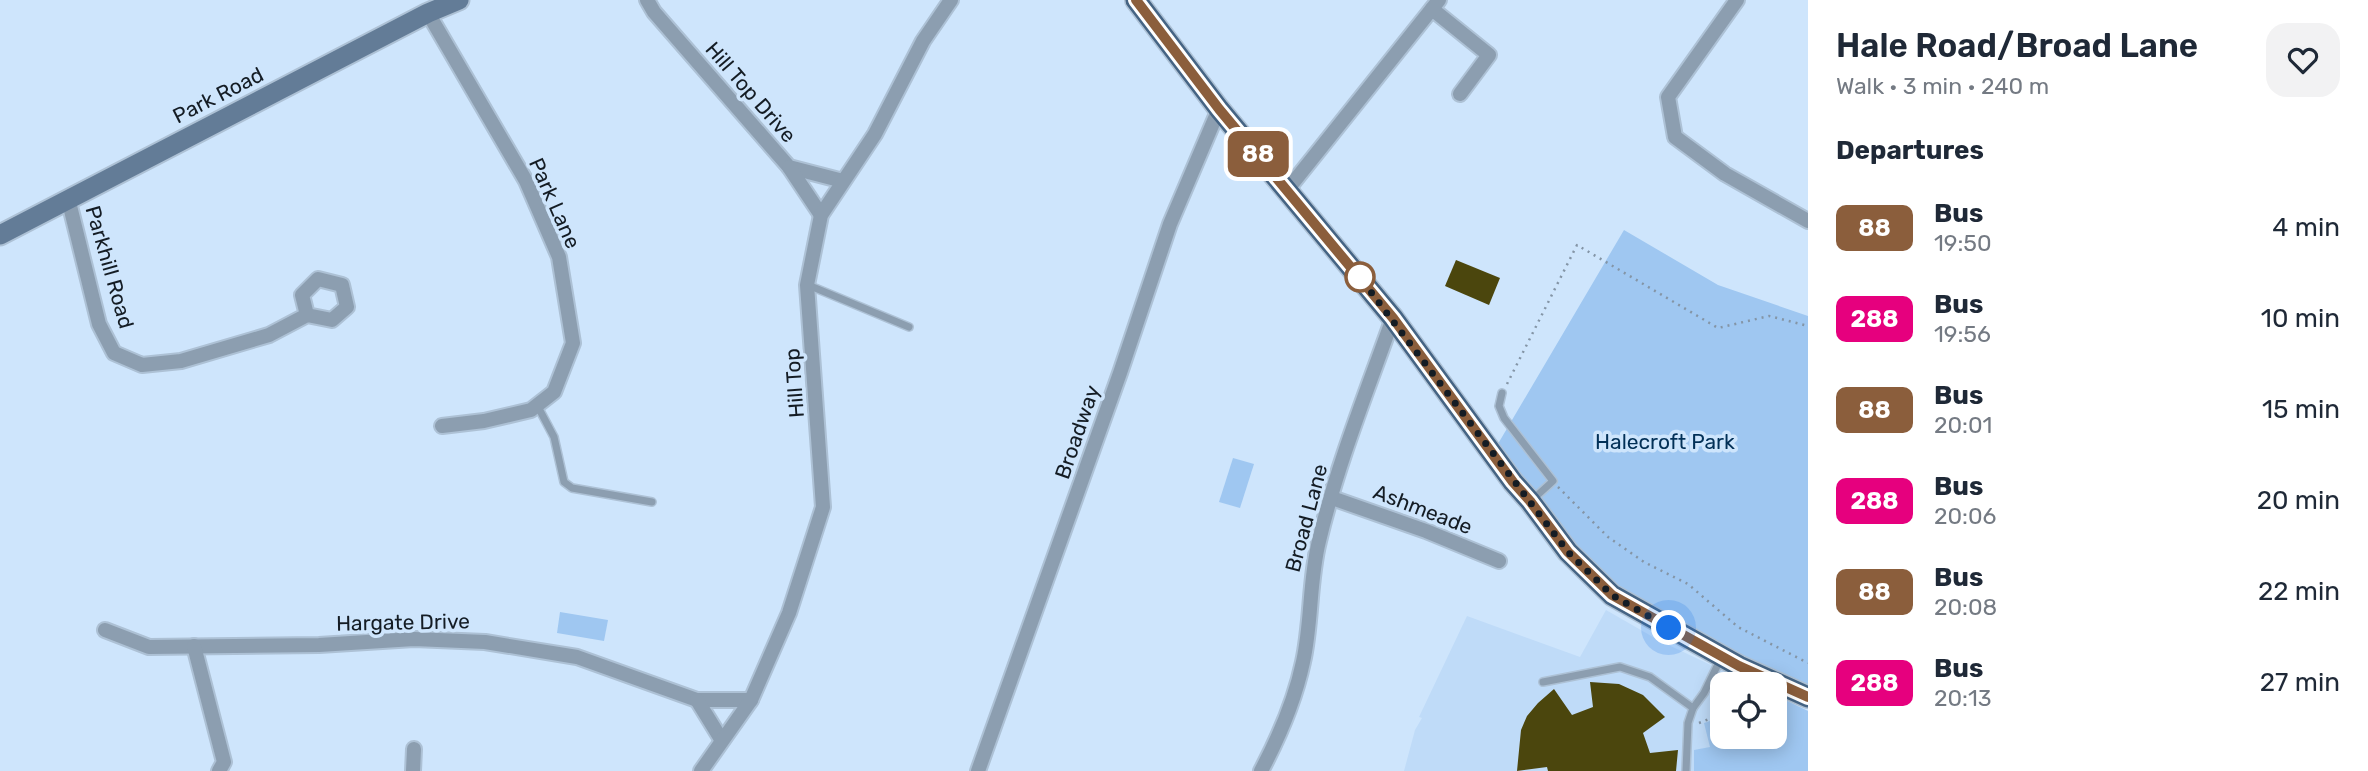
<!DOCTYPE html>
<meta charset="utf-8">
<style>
:root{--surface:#fff;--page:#f2f2f3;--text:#1f2937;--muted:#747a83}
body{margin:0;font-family:Rubik,sans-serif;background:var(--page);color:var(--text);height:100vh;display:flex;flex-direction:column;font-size:26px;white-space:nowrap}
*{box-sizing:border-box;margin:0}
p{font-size:23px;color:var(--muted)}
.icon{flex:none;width:38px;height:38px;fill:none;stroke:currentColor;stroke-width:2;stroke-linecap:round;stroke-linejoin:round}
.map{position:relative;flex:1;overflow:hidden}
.side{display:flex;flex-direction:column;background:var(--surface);width:560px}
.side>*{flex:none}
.badge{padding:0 14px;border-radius:10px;font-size:24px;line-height:46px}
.buttons{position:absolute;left:1710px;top:672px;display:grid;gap:14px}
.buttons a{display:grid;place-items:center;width:77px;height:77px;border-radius:14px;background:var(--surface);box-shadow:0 4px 18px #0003;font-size:35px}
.you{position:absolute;width:35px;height:35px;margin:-18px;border:5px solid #fff;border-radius:50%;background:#1a73e8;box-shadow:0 0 0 10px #1a73e833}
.map>.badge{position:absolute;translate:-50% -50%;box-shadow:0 0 0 4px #fff}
h2{padding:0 28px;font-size:26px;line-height:63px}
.round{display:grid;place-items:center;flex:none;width:74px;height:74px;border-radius:21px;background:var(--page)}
.overview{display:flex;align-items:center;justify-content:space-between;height:119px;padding:0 28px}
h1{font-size:33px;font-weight:600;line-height:52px}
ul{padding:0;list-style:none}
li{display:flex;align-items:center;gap:21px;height:91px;padding:0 28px}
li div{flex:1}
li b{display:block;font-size:26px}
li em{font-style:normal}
li .badge{min-width:77px;font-weight:700;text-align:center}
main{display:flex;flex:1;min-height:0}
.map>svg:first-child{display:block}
</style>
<main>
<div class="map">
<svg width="1808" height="771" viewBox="0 0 1808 771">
<rect width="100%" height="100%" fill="#cee5fc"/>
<!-- built -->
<path fill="#bfdbf8" d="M1606,610L1660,641L1751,684H1722V737H1774L1775,695L1808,711V771H1404L1415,730L1422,718L1419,717L1467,616L1580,657Z"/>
<!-- green -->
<g fill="#9fc7f1">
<path d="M1624,230L1718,285L1808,316V697L1612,595L1492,454Z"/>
<path d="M1233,458L1254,464L1240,508L1219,502Z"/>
<path d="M560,612L608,620L604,641L557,633Z"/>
<path d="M1775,695L1808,711V771H1694V750L1710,747L1704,723L1722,717V737H1774Z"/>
</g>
<!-- building -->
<g fill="#4b460d">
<path d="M1456,260L1500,278L1489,305L1445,286Z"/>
<path d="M1590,682L1619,684L1643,695L1665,717L1643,733L1650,753L1678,750L1676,771H1548L1547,767L1517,771L1521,730L1527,716L1538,703L1554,689L1572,715L1593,707Z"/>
</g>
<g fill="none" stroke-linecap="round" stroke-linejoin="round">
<defs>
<g id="lane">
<path d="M808,285L909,327"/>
<path d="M1502,393L1499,406L1504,418L1553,481L1531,501"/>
<path d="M537,405L554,437L564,482L572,488L652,502"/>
<path d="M1543,682L1620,667L1650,677L1693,708"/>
<path d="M1686,771L1688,723L1693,708L1704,693L1721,658"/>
</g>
<g id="street">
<path d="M647,0L654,12L789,167L843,181"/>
<path d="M1737,0L1668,97L1675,137L1725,174L1808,221"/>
<path d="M1432,9L1489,55L1460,94"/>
<path d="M428,13L526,181L559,257L573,343L554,392L531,410L484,421L442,426"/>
<path d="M789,167L821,215"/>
<path d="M1288,189L1439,0"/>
<path d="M68,198L99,324L114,353L142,365L181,361L269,335L307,315L332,320L347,307L342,285L318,279L302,295L307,315"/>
<path d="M1332,498L1426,531L1499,561"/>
<path d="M105,630L149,647L319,645L414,639L485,642L577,657L697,700H751"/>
<path d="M194,646L224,762L219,771"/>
<path d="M697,700L721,739"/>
<path d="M413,771L414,749"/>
<path d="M701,771L751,700L789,613L823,507L807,285L821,215L875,134L923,41L951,0"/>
<path d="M978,771L1120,373L1170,224L1219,109"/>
<path d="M1261,771C1279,737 1295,700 1303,662C1312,622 1309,581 1319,541C1337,465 1367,391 1393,318"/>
</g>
<path id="secondary" d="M0,235L428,13L459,0"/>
<path id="primary" d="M1136,0L1219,109L1393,318L1513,482L1530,501L1568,552L1612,595L1739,666L1808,697"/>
</defs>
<!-- lane casing -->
<use href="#lane" stroke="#adc1d5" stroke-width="10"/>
<!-- street casing -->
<use href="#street" stroke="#adc1d5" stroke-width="18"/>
<!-- secondary casing -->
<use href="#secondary" stroke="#adc1d5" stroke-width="23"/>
<!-- primary casing -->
<use href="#primary" stroke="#adc1d5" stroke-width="24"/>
<!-- path -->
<g stroke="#8495a6" stroke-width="2.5" stroke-dasharray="2 5" stroke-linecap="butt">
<path d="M1507,384L1577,245L1718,328L1769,316L1808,326"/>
<path d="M1558,487L1608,537L1644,562L1688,584L1738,627L1808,663"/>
<path d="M1699,723L1722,714"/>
</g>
<!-- lane -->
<use href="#lane" stroke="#8c9eb0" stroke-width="7"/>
<!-- street -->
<use href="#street" stroke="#8c9eb0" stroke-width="14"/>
<!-- secondary -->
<use href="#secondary" stroke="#637c97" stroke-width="19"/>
<!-- primary -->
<use href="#primary" stroke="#456484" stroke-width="21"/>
</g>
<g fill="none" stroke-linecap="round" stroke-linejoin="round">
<defs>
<path id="line" d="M1136,0L1219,109L1393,318L1513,482L1530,501L1568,552L1612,595L1739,666L1808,697"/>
</defs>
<!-- line casing -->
<use href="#line" stroke="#fff" stroke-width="16"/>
<!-- line -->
<use href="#line" stroke="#8b5e3c" stroke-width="10"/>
<!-- walk -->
<path stroke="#141c24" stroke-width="7" stroke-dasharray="0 12.6" d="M1360,277L1358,275L1568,552L1612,595L1669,628"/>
</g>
<!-- markers -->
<circle fill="#fff" stroke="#8b5e3c" stroke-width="3.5" cx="1360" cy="277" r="14"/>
<g text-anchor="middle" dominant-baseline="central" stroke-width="7" stroke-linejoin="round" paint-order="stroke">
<!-- street labels -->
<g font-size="21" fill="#141c24" stroke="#cee5fc">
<text transform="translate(751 92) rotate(49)">Hill Top Drive</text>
<text transform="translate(218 95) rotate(-27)">Park Road</text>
<text transform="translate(555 203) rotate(66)">Park Lane</text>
<text transform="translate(110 267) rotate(74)">Parkhill Road</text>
<text transform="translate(794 383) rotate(-94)">Hill Top</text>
<text transform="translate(1077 432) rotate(-71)">Broadway</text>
<text transform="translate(1423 509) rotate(21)">Ashmeade</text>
<text transform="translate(1306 518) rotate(-75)">Broad Lane</text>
<text transform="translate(403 622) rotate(-1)">Hargate Drive</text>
</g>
<!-- park labels -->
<g font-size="21" fill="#023057" stroke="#cee5fc">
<text x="1665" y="441">Halecroft Park</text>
</g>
</g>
</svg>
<div class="buttons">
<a><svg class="icon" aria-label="locate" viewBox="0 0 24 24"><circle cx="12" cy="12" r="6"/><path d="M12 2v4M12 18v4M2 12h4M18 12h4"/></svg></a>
</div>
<div class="you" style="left:1669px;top:628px"></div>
<b class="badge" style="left:1258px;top:154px;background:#8b5e3c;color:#fff">88</b>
</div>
<section class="side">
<div class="overview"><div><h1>Hale Road/Broad Lane</h1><p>Walk · 3 min · 240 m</p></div><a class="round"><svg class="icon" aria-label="heart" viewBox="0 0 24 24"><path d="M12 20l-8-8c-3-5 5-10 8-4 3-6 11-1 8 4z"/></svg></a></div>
<h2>Departures</h2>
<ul>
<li><span class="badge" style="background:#8b5e3c;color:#fff">88</span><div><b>Bus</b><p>19:50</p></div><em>4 min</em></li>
<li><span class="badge" style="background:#e6007e;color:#fff">288</span><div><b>Bus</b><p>19:56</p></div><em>10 min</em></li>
<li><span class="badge" style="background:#8b5e3c;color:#fff">88</span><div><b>Bus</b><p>20:01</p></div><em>15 min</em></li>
<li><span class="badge" style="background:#e6007e;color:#fff">288</span><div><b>Bus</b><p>20:06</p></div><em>20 min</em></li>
<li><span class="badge" style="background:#8b5e3c;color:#fff">88</span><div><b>Bus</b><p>20:08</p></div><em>22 min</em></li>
<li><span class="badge" style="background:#e6007e;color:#fff">288</span><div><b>Bus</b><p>20:13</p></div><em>27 min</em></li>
</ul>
</section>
</main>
